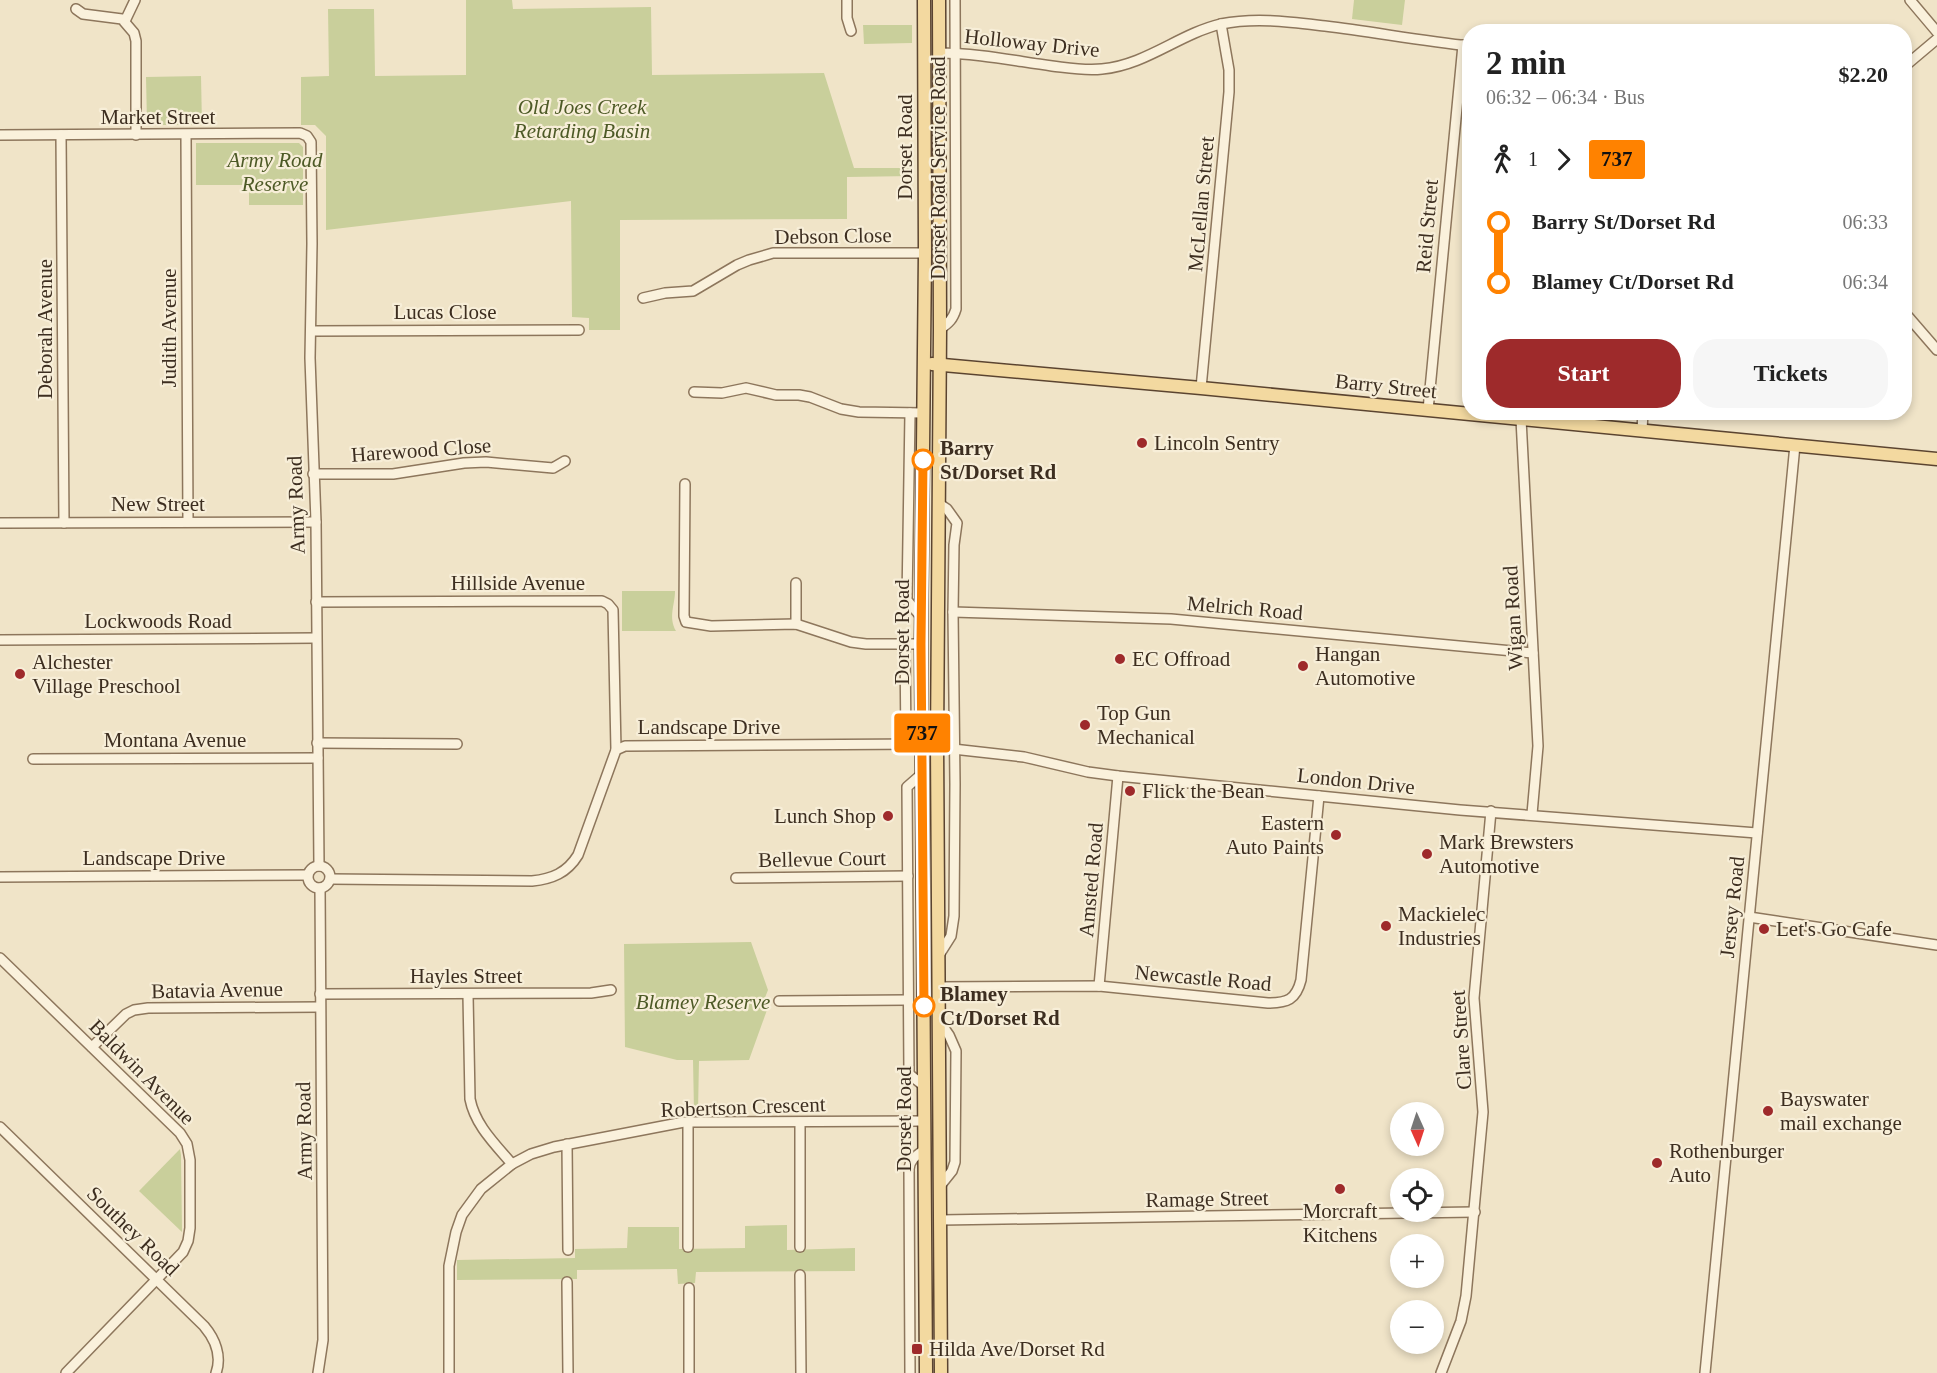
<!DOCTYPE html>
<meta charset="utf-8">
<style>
:root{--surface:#fff;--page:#f6f6f6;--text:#222;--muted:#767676;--accent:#9e2a2b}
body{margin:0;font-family:"Times New Roman",serif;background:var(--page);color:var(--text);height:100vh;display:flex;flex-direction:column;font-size:22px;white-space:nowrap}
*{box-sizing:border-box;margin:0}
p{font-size:20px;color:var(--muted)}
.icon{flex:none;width:33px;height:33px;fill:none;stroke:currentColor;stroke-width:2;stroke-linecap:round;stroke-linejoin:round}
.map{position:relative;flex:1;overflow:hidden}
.details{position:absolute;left:1462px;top:24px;width:450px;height:396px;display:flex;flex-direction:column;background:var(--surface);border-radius:24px;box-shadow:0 3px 9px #0003}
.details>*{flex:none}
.badge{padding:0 12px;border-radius:4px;font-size:21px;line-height:39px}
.needle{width:39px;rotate:177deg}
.controls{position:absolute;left:1390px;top:1102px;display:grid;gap:12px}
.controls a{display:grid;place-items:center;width:54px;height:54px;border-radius:50%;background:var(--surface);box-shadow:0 3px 9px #0003;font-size:30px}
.map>.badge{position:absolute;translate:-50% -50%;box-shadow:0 0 0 3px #fff}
.legs{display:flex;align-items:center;gap:9px;height:66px;padding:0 24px;font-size:20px}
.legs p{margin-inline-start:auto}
.head{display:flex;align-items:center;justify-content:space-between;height:102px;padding:0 24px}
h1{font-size:33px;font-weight:700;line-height:45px}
.primary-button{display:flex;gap:12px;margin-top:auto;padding:12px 24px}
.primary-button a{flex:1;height:69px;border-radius:24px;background:var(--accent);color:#fff;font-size:24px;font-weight:700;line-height:69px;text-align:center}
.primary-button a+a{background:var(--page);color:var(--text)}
ul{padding:0 24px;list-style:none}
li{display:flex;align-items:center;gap:21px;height:60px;font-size:22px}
li i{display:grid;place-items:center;width:9px;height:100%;margin:0 8px;background:currentColor}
li i::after{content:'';width:15px;height:15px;margin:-8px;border:4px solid;border-radius:50%;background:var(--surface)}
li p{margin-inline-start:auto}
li:first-child i{background:linear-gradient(#0000 50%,currentColor 0)}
li:last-child i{background:linear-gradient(currentColor 50%,#0000 0)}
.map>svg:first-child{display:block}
</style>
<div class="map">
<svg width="1937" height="1373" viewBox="0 0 1937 1373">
<rect width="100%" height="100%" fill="#f0e4c8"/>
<!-- green -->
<g fill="#c9cf9b">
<path d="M466,0H512L513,9L651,7L652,75L824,73L854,168H912L913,176L847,177V219L620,220V330H589V318L572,317L571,201L326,230V136L315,125H301V77L329,76L328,9H374L375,76L466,75Z"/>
<path d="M1354,0H1405L1402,25L1352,19Z"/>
<path d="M863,25H912V43L864,44Z"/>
<path d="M201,76L202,125H150L147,123L146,77Z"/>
<path d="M196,143H299L303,147V205H249V185H196Z"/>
<path d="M622,591H675C675,605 668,617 676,631H622Z"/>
<path d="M751,942L768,990L764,1000L767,1010L749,1060L699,1061L698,1111H694L693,1060H677L625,1047L624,944Z"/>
<path d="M180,1149L181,1155L182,1232L139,1191Z"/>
<path d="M787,1225V1250L855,1248V1271L696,1272L695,1283L678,1284L677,1269L577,1270V1279L457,1280V1260L575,1258V1249L627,1248L628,1227H679V1249L745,1248V1226Z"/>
</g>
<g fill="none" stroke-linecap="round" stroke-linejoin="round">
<defs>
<g id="minor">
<path d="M847,0V18L851,31"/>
<path d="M1910,0L1937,32"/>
<path d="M76,9L83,14L122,19L134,33L136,41V135"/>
<path d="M125,21L135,0"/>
<path d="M939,53C977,53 1015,61 1052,66C1069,68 1085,71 1102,69C1146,65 1179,34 1221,24C1256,17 1291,22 1325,26C1374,32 1422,41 1470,46"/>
<path d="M1905,66L1937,39"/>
<path d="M0,135L300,133L307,136L311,142L312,244L310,358L316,522L319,866"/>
<path d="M61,135L64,523"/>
<path d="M186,135L188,522"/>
<path d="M643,298L665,293L693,291L737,265L749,260L773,253H925"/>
<path d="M1905,313L1937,350"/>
<path d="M940,329C949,323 953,319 956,309L955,0"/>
<path d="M312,331L579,330"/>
<path d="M1201,388L1229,92V70L1221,24"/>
<path d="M694,392L722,393L746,388L776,395H799L810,397L841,409L859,412L923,413"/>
<path d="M1428,410L1463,45"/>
<path d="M910,413L907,600L921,617"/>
<path d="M1521,419L1538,746L1532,814"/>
<path d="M1642,430L1643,412"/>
<path d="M313,474H393L464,463L486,462L553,468L565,461"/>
<path d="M685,484L684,616L686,622L711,626L796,624L851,642L866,644H921"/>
<path d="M938,503L947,509L957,523L954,545L953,612L955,784L954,916L951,936L939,955"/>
<path d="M0,523L316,522"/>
<path d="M796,583V624"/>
<path d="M316,602L602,601L608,604L613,610L616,750"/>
<path d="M953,612L1171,619L1533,653"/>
<path d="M0,640L316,638"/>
<path d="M905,644L906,745"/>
<path d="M317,743L457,744"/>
<path d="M953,749L1024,757L1088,772L1118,776L1460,810L1757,833"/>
<path d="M33,759L318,758"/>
<path d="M923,773L907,787L909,1074L924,1086"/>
<circle cx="319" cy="877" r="11"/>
<path d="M0,877L308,875"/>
<path d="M736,878L908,876"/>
<path d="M330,879L532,881C552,879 567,873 578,855L616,750L625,746L922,744"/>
<path d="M1749,917L1937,945"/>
<path d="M0,958L180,1133L187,1144L190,1160V1228L188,1241L183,1252L66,1373"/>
<path d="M1099,986L1118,776"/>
<path d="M939,987L1099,986L1268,1003C1287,1003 1296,1000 1301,980L1319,796"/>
<path d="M320,994L591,993L611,990"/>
<path d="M468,995L470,1099C475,1125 495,1144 512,1164"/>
<path d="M779,1001L908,1000"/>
<path d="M939,1021L949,1035L956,1051L955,1162L952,1171L940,1186"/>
<path d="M92,1047L126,1014L134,1010L148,1008L320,1007"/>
<path d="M800,1122V1247"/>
<path d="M0,1127L204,1326C215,1339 222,1356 216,1373"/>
<path d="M567,1144L568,1250"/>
<path d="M941,1220L1475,1212"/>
<path d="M688,1247V1122"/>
<path d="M800,1275L801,1373"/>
<path d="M567,1282L568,1373"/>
<path d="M689,1288V1373"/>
<path d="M318,1373L323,1340L320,888"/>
<path d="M449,1373V1266L456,1232L462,1215L481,1189L512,1164L531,1154L554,1147L684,1122L924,1121"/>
<path d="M910,1373L909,1169C910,1159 917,1155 924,1150"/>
<path d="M1441,1373L1461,1321L1466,1296L1483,1112L1474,998L1491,811"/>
<path d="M1705,1373L1795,445"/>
</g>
<g id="major">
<path d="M924,0L925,253L921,644L926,1373"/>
<path d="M939,0L940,329L937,744L941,1373"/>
<path d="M932,364L1201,388L1937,459"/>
</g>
</defs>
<!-- minor casing -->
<use href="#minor" stroke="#8d765c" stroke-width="12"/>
<!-- major casing -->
<use href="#major" stroke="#5b4430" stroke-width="15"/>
<!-- minor -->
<use href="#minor" stroke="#faf1dc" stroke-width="9"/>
<!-- major -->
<use href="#major" stroke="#f3d9a0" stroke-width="12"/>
</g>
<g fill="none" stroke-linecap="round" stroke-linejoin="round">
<defs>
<path id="line-1" d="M923,460L921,644L924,1006"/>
</defs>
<!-- line-1 casing -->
<use href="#line-1" stroke="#fff" stroke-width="14"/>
<!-- line-1 -->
<use href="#line-1" stroke="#ff8200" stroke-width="9"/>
</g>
<!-- markers -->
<g fill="#9e2a2b" stroke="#f7eed8" stroke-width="2">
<circle cx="1142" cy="443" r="6"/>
<circle cx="1120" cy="659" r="6"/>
<circle cx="1303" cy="666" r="6"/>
<circle cx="20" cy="674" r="6"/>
<circle cx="1085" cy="725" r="6"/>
<circle cx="1130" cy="791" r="6"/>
<circle cx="888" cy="816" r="6"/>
<circle cx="1336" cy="835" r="6"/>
<circle cx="1427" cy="854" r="6"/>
<circle cx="1386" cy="926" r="6"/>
<circle cx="1764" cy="929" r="6"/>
<circle cx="1768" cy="1111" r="6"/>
<circle cx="1657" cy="1163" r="6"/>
<circle cx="1340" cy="1189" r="6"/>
<rect x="911" y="1343" width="12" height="12" rx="3"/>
</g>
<g fill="#fff" stroke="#ff8200" stroke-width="3">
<circle cx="923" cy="460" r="10"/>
<circle cx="924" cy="1006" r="10"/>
</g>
<g text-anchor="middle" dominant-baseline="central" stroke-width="4.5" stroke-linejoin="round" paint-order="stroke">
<!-- street labels -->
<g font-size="21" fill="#3d2e20" stroke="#f7eed8">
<text transform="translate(1032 43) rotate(6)">Holloway Drive</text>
<text x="158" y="117">Market Street</text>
<text transform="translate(905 147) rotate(-90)">Dorset Road</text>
<text transform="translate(938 168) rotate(-90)">Dorset Road Service Road</text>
<text transform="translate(1201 204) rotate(-85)">McLellan Street</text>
<text transform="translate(1427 226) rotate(-85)">Reid Street</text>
<text transform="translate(833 236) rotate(-1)">Debson Close</text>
<text x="445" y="312">Lucas Close</text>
<text transform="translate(169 328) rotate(-90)">Judith Avenue</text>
<text transform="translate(45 329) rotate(-90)">Deborah Avenue</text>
<text transform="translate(1386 386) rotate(6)">Barry Street</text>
<text transform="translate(421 450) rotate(-4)">Harewood Close</text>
<text x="158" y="504">New Street</text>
<text transform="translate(296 505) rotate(-92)">Army Road</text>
<text x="518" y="583">Hillside Avenue</text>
<text transform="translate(1245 608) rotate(5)">Melrich Road</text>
<text transform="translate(1513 618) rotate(-93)">Wigan Road</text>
<text x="158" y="621">Lockwoods Road</text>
<text transform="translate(902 632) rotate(-90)">Dorset Road</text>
<text x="709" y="727">Landscape Drive</text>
<text x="175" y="740">Montana Avenue</text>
<text transform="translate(1356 781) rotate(6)">London Drive</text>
<text x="154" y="858">Landscape Drive</text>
<text transform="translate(822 859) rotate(-1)">Bellevue Court</text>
<text transform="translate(1091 880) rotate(-85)">Amsted Road</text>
<text transform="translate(1732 907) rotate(-84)">Jersey Road</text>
<text x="466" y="976">Hayles Street</text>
<text transform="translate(1203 978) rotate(5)">Newcastle Road</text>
<text transform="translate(217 990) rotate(-1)">Batavia Avenue</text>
<text transform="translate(1461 1040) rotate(-94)">Clare Street</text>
<text transform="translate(142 1072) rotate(45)">Baldwin Avenue</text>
<text transform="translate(743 1107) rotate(-2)">Robertson Crescent</text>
<text transform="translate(904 1119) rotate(-90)">Dorset Road</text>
<text transform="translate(304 1131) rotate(-91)">Army Road</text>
<text transform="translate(1207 1199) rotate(-1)">Ramage Street</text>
<text transform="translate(133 1231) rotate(44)">Southey Road</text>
</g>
<!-- park labels -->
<g font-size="21" font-style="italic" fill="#4d5a26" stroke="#f7eed8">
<text x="582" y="107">Old Joes Creek<tspan x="582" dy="24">Retarding Basin</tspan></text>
<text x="275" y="160">Army Road<tspan x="275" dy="24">Reserve</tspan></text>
<text x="703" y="1002">Blamey Reserve</text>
</g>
<!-- poi labels -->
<g font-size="21" fill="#3d2e20" stroke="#f7eed8" text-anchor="start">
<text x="1154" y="443">Lincoln Sentry</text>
<text x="1315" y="654">Hangan<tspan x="1315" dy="24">Automotive</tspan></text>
<text x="1132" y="659">EC Offroad</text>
<text x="32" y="662">Alchester<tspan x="32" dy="24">Village Preschool</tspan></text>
<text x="1097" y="713">Top Gun<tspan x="1097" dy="24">Mechanical</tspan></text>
<text x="1142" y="791">Flick the Bean</text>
<text x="876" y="816" text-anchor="end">Lunch Shop</text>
<text x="1324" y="823" text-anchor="end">Eastern<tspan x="1324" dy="24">Auto Paints</tspan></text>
<text x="1439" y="842">Mark Brewsters<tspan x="1439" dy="24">Automotive</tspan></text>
<text x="1398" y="914">Mackielec<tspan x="1398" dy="24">Industries</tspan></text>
<text x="1776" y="929">Let's Go Cafe</text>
<text x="1780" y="1099">Bayswater<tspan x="1780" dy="24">mail exchange</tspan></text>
<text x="1669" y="1151">Rothenburger<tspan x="1669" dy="24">Auto</tspan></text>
<text x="1340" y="1211" text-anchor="middle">Morcraft<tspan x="1340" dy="24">Kitchens</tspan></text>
<text x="929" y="1349">Hilda Ave/Dorset Rd</text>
</g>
<!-- stop labels -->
<g font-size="21" font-weight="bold" fill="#3d2e20" stroke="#f7eed8" text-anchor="start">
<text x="940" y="448">Barry<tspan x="940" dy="24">St/Dorset Rd</tspan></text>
<text x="940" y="994">Blamey<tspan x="940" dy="24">Ct/Dorset Rd</tspan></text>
</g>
</g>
</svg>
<div class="controls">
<a><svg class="needle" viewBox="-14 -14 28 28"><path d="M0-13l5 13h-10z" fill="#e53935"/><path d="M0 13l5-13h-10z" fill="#767676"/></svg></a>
<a><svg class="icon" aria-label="locate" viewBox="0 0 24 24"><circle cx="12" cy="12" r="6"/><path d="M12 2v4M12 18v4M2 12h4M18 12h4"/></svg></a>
<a>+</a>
<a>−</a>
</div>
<b class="badge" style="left:922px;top:733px;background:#ff8200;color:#111">737</b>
<section class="details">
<div class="head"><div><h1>2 min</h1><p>06:32 – 06:34 · Bus</p></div><b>$2.20</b></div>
<div class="legs"><svg class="icon" aria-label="walk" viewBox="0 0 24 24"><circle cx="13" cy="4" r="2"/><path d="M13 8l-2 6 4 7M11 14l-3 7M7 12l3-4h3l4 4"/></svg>1<svg class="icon" aria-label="forward" viewBox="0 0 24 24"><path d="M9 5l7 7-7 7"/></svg><b class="badge" style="background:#ff8200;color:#111">737</b></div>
<ul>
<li><i style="color:#ff8200"></i><b>Barry St/Dorset Rd</b><p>06:33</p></li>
<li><i style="color:#ff8200"></i><b>Blamey Ct/Dorset Rd</b><p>06:34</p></li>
</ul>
<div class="primary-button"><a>Start</a><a>Tickets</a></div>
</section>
</div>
